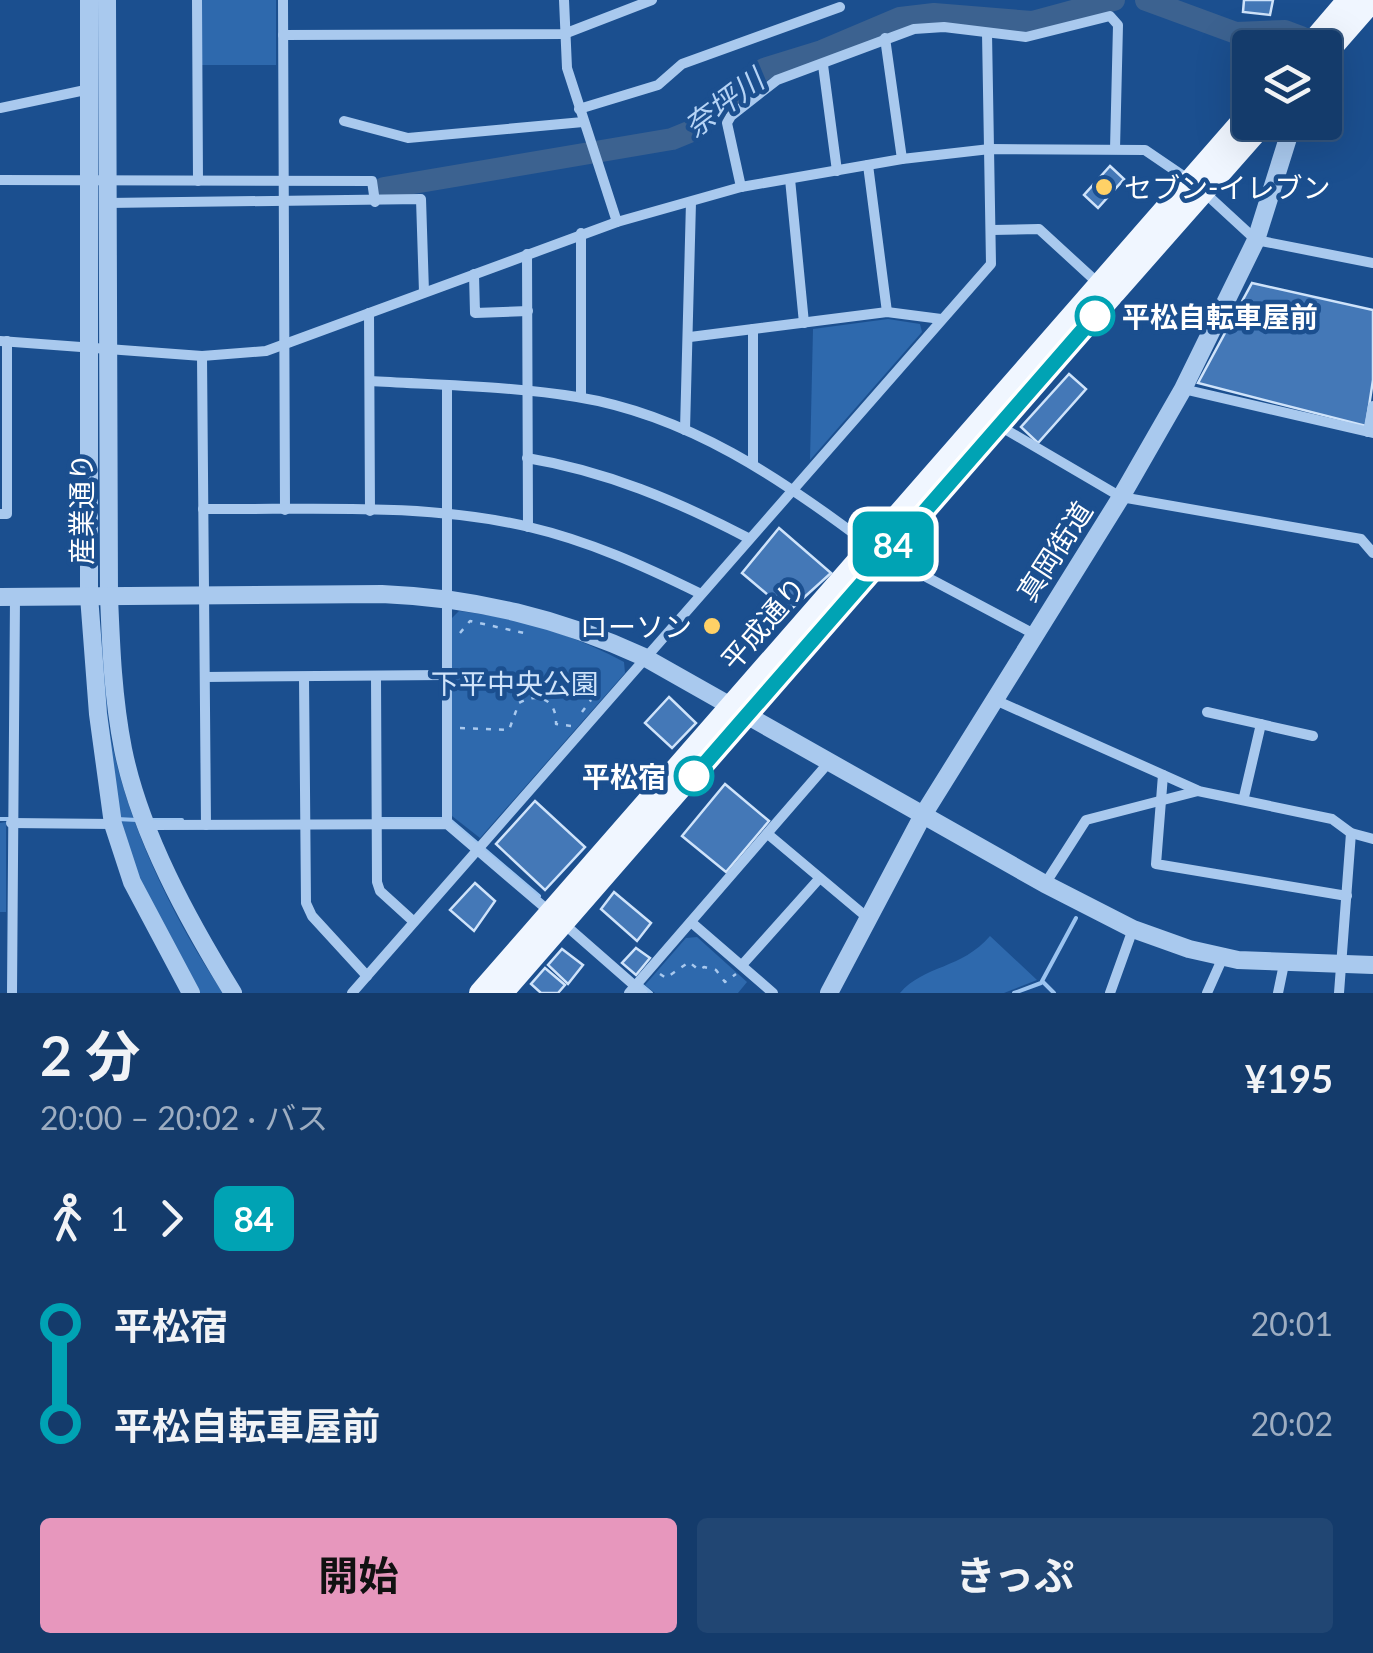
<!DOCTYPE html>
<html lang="ja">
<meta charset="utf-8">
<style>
:root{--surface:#143b6b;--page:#214673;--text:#f1f3f6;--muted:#9dadc1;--line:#33557e;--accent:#e797bd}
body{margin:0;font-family:Lato,"Noto Sans JP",sans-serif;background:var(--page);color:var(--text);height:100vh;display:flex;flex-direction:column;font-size:38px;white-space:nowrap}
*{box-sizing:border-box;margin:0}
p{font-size:32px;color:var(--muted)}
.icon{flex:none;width:55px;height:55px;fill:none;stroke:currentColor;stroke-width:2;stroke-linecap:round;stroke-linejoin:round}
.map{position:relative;height:993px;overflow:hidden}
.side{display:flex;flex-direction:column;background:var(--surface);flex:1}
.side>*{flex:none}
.badge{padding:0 20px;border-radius:15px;font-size:35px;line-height:65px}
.fabs{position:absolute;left:1232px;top:30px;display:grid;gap:20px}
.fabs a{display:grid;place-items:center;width:110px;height:110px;border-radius:10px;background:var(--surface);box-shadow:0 10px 40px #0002,0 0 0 2px var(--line);font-size:50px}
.map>.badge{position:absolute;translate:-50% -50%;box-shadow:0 0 0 5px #fff}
.legs{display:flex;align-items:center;gap:15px;height:110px;padding:0 40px;font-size:32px}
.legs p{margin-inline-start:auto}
.head{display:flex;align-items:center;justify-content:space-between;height:170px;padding:0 40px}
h1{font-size:55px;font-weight:700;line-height:75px}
.primary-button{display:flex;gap:20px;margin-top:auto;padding:20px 40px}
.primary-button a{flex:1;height:115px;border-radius:10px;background:var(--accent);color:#111;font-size:40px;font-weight:700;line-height:115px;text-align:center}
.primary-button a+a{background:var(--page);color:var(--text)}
ul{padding:0 40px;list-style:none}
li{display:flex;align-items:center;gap:35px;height:100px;font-size:38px}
li i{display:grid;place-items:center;width:15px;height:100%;margin:0 12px;background:currentColor}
li i::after{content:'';width:25px;height:25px;margin:-12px;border:8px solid;border-radius:50%;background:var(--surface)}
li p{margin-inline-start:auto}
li:first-child i{background:linear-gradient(#0000 50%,currentColor 0)}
li:last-child i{background:linear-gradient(currentColor 50%,#0000 0)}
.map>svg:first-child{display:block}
</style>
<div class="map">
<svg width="1373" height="993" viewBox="0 0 1373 993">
<rect width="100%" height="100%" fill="#1b4f8f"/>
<!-- green -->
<g fill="#2e69ad">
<rect x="202" y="0" width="74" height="65"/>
<path d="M888,319L920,324L922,332L810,460L813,329Z"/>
<path d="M459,611C519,618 570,633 624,662L625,673L480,838L452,816L451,619Z"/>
<path d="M101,624C107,661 104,702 111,739C129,828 173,918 223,993H194C179,966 161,940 149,912C110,822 105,721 101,624Z"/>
<path d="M6,822V912H0V823Z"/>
<path d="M990,936L1037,980L1004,993H900C924,965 962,969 990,936Z"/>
<path d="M697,937L747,982L738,993H655L645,985L686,938Z"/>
</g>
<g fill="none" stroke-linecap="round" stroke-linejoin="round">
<!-- stream -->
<g stroke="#9cc4f0" stroke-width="4">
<path d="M0,819H12"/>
<path d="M117,819L137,820"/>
<path d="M377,819H442"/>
<path d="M152,820H182"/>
<path d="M451,821L539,896"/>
<path d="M1043,982L1054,993"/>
<path d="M639,983L651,993"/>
<path d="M1014,993L1041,983L1076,918"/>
</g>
<!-- river -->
<g stroke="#3c6290" stroke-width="22">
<path d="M1146,0L1236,33L1285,31L1301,37"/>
<path d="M384,188L672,139L694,130L764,69L822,51L900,18L934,14L1032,22L1114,0"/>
</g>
</g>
<!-- building -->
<g fill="#4478b7" stroke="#cfe3fa" stroke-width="2.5">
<path d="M1244,0H1273L1270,15L1243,12Z"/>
<path d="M1110,166L1124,179L1098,208L1084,195Z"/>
<path d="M1252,283L1373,310V380L1366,426L1198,383Z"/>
<path d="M1069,374L1086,389L1038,443L1021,427Z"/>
<path d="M779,528L831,573L788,612L742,573Z"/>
<path d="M669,697L696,723L672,748L645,723Z"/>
<path d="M725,784L769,821L726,872L682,836Z"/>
<path d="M535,801L585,847L545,890L496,844Z"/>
<path d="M475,883L495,901L474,931L450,910Z"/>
<path d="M614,892L651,923L637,941L601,909Z"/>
<path d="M636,948L650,958L636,975L622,963Z"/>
<path d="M562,949L583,965L568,984L548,965Z"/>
<path d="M545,968L565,985L558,993H541L531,984Z"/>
</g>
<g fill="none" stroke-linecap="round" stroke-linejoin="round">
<!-- path -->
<g stroke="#a9c9ee" stroke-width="2.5" stroke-dasharray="5 8" stroke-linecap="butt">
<path d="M460,633L470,621L524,633"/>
<path d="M582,712L591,700"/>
<path d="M460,728L509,730L519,703C540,691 557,701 556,724L571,726"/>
<path d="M660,974L666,978L689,962L699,970L704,967L716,970L725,982L736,974"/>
</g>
<!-- minor -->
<g stroke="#a9c9ee" stroke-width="10">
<path d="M197,0L198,181"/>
<path d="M283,0L285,510"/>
<path d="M564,0L567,68L617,222"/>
<path d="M283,35L564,34L652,0"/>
<path d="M885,38L902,159"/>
<path d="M823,65L837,171"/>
<path d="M0,108L90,89"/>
<path d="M579,109L658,85L682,64L840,7"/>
<path d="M344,121L408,138L583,122"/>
<path d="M868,165L887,312"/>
<path d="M790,179L804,323"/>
<path d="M0,180L372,181L375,202"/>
<path d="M741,187L727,123L731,116L777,80L914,29L944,27L1026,37L1110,16L1118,25L1115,149"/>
<path d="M1205,193L1256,240L1373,263"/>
<path d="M107,203L421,199L424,292"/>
<path d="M992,230L1039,229L1099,284"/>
<path d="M527,254L528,527"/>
<path d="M474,274L475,313L528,311"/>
<path d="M369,313L370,511"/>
<path d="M753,329V463"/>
<path d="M690,337L887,312L941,319"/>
<path d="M0,341L202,356L266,351L617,222L741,187L902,159L990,149L1145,150L1192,182"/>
<path d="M202,356L206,825"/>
<path d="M370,381C438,385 509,386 577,397C688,415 782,479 869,545"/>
<path d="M447,385V824"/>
<path d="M1183,389L1373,433"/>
<path d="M581,397V233"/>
<path d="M998,425L1121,497L1361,539L1373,553"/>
<path d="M685,430L691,202"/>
<path d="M1368,432L1373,406"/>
<path d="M527,458C606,471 677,501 748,538"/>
<path d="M203,509C310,510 424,502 529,527C589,541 644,566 699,593"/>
<path d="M0,514H7V341"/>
<path d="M885,555L1034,634"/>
<path d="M376,676L377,882L380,891L413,921"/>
<path d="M205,677L445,675"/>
<path d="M304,677L306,903L312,916L367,976"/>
<path d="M993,699L1197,790"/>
<path d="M1207,712L1313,736"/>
<path d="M1163,775L1156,864L1347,896"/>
<path d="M1244,797L1261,724"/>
<path d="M11,823L113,824"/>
<path d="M149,825L447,824L550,912"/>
<path d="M769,835L869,919"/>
<path d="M1045,884L1086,820L1198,791L1332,819L1351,833L1373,839"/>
<path d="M691,922L773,993"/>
<path d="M563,923L643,993"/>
<path d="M742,965L818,880"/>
<path d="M12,993L15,597"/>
<path d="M352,993L991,264L987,33"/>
<path d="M629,993L830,761"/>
<path d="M1110,993L1133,929"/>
<path d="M1207,993L1223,957"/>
<path d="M1278,993L1284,964"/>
<path d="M1339,993L1351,833"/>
</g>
<!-- tertiary -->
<g stroke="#a9c9ee" stroke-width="18">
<path d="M89,0V596L98,714L113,824L132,882L191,993"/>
<path d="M107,0L109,596C111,647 113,698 123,749C140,833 188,920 233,993"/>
<path d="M0,597L382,594C476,598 559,618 644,657L1045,884L1133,929L1189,949L1238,960L1373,965"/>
<path d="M829,993L923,815L1121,497L1183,389L1256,240L1293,122"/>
</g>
<!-- primary -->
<g stroke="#f0f6ff" stroke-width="22">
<path d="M1307,48L1348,0"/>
<path d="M1325,55L1373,0"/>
<path d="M1013,408L1265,122"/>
<path d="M480,993L1250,112"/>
<path d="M502,993L899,537"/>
</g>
</g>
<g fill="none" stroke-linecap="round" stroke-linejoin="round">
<defs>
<path id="line-1" d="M694,776L1095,316"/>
</defs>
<!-- line-1 casing -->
<use href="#line-1" stroke="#fff" stroke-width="22"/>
<!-- line-1 -->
<use href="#line-1" stroke="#00a3b4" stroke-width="15"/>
</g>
<!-- markers -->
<g fill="#ffd166" stroke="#1b4f8f" stroke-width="4">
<circle cx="1104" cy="187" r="10"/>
<circle cx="712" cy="626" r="10"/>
</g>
<g fill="#fff" stroke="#00a3b4" stroke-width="5">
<circle cx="1095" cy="316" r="18"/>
<circle cx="694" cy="776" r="18"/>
</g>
<g text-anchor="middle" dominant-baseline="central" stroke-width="9" stroke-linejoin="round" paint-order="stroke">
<!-- poi labels -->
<g font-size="28" fill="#fff" stroke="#1b4f8f" text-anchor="start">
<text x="1124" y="187">セブン-イレブン</text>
<text x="692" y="626" text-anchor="end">ローソン</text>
</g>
<!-- stop labels -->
<g font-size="28" font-weight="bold" fill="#fff" stroke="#1b4f8f" text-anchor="start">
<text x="1122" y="316">平松自転車屋前</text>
<text x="666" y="776" text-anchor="end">平松宿</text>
</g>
<!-- street labels -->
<g font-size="28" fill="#fff" stroke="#1b4f8f">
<text transform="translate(81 509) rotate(-90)">産業通り</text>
<text transform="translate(1054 551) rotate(-57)">真岡街道</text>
<text transform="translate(763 623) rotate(-49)">平成通り</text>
</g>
<!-- park labels -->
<g font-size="28" fill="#cfe3fa" stroke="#1b4f8f">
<text x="515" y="683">下平中央公園</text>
</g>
<!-- water labels -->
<g font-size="30" font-style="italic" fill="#b5d3f5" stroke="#1b4f8f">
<text transform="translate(723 102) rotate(-37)">奈坪川</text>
</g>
</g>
</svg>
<div class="fabs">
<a><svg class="icon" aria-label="layers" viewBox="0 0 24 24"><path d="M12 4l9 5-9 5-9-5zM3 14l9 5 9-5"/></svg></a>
</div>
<b class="badge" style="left:893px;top:544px;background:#00a3b4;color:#fff">84</b>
</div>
<section class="side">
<div class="head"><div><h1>2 分</h1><p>20:00 – 20:02 · バス</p></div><b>¥195</b></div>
<div class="legs"><svg class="icon" aria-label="walk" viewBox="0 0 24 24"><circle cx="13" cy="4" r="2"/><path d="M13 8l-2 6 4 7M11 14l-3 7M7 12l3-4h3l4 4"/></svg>1<svg class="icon" aria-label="forward" viewBox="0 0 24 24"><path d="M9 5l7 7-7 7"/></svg><b class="badge" style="background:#00a3b4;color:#fff">84</b></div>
<ul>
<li><i style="color:#00a3b4"></i><b>平松宿</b><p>20:01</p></li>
<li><i style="color:#00a3b4"></i><b>平松自転車屋前</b><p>20:02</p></li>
</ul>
<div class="primary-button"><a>開始</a><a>きっぷ</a></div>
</section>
